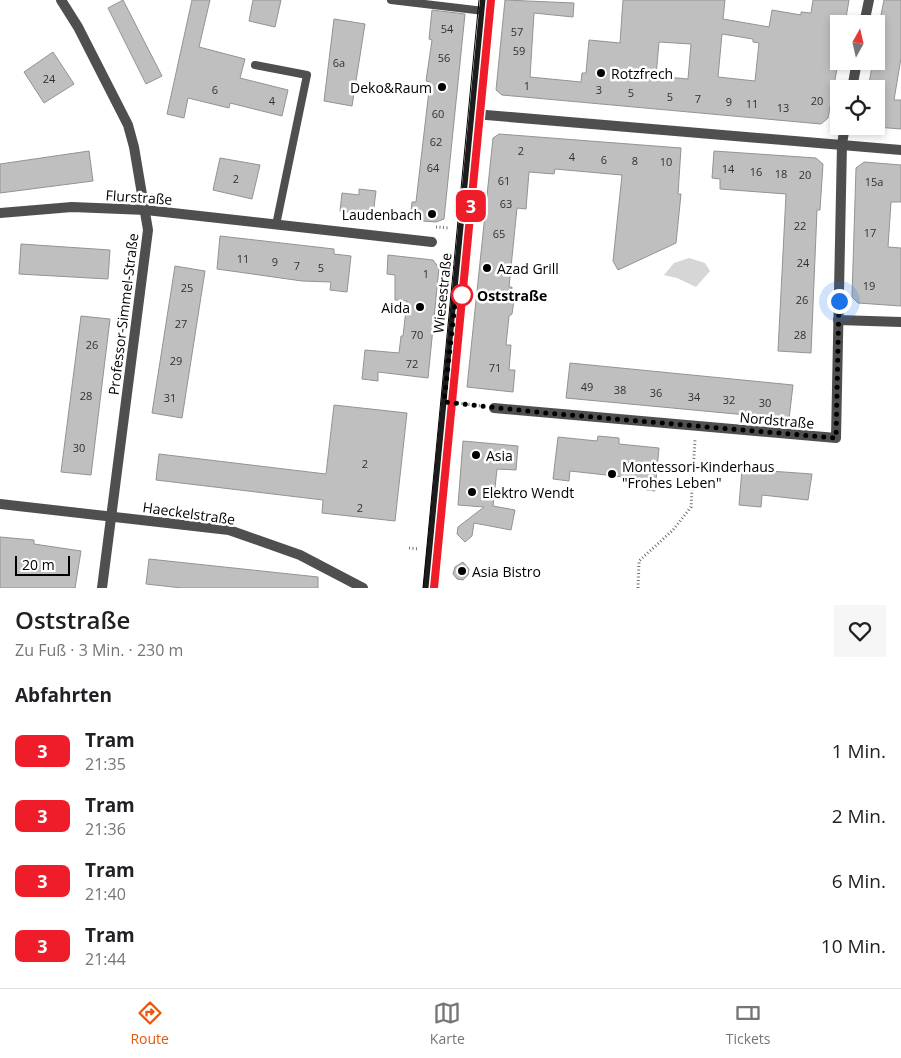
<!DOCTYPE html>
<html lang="de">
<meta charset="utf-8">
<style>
:root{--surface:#fff;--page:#f6f6f6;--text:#202124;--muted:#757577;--line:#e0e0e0;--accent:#ea580c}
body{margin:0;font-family:"Open Sans",sans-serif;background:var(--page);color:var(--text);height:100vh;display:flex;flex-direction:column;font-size:19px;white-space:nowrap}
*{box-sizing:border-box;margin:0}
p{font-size:16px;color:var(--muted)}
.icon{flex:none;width:28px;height:28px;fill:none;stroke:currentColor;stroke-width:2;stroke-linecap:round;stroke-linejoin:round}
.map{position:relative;height:588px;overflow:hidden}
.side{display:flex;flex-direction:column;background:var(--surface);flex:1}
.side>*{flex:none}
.badge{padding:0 10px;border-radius:8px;font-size:18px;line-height:32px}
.needle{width:32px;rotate:8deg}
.buttons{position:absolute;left:830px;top:15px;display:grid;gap:10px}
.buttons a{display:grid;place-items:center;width:55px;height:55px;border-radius:0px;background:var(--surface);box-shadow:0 2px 8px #0003;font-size:25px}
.scale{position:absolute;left:15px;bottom:12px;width:55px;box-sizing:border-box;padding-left:5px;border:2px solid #000;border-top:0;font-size:14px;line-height:18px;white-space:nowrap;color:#000;-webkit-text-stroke:4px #fff;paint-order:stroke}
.you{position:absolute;width:25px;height:25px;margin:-12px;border:4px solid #fff;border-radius:50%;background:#1a73e8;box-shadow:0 0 0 8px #1a73e833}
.map>.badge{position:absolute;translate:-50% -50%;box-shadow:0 0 0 2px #fff}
h2{padding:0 15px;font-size:19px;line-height:45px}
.round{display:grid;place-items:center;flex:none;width:52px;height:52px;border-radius:0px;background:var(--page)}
.overview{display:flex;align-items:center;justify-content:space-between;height:85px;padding:0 15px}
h1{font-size:24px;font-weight:600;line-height:38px}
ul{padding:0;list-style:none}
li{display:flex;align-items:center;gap:15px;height:65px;padding:0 15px}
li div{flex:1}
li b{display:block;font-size:19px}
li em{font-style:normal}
li .badge{min-width:55px;font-weight:700;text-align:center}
.tab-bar{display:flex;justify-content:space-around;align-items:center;height:70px;border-top:1px solid var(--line);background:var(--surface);font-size:14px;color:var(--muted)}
.tab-bar a{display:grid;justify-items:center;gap:2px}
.tab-bar .active{color:var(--accent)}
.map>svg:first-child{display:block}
</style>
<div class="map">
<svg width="901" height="588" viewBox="0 0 901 588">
<rect width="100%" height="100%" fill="#fff"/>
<!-- green -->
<path fill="#d6d6d6" d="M689,258L705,263L710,271L696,287L677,278L664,275L674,263Z"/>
<!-- building -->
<g fill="#bfbfbf" stroke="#939393" fill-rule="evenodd">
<path d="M123,0L162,76L146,84L108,8Z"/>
<path d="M192,0H210L199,47L245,59L240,78L288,90L282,116L230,103L229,108L188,98L184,118L167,114Z"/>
<path d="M253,0H281L275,27L249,21Z"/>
<path d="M505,0L574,3L573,17L534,13L530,77L581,82L582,73H586L589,40L620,43L623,0H725L723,19L769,27L772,10L801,15V12L811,13L813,0H849L845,24H839V58L828,118L821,124L502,95L496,90ZM722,34L753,39V42L759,43L755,81L718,77ZM659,42L691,44L688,79L656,76Z"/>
<path d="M884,0H901V58L894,100H901V129L876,127V89H868L873,61H876V40Z"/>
<path d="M432,10L465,14L444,219L436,222L410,220L412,202H416L430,82L426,81L432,40L429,39Z"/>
<path d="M334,19L365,24L352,106L324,101Z"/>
<path d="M53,52L74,84L44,103L24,72Z"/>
<path d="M499,134L681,148L678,194H681L676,243L618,270L613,261L622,175L555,169L554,174L529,172L526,209L517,208L509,287H512L511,297L514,300L512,314L509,316L506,345H511L509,370H515L513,392L467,387L493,138Z"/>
<path d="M89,151L93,181L0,193V164Z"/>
<path d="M714,151L816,158L823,164L820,210H817L811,353L778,351L786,194L720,189V179L712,178Z"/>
<path d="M220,158L260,165L252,199L213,190Z"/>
<path d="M864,162L901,165V202H891L888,247L901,248V306L858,303L852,297L856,168Z"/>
<path d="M359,189L376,191L373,215L340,211L342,193L359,195Z"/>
<path d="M220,236L334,249V254L351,256L347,292L330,290L331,282L302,281L217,269Z"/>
<path d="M21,244L110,250L108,279L19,274Z"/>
<path d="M388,255L433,260L439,268L428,378L378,372V381L362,379L365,350L399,353L401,336H403L407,301L395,300V275L387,274Z"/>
<path d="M175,266L205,271L182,418L152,413Z"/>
<path d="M81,316L110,319L91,475L61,472Z"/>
<path d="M570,363L793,385L789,419L566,398Z"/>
<path d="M334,405L407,413L395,521L322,513L323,500L156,480L159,454L326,474Z"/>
<path d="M598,436L619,438V444L659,448L655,491L641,489L642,479L570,471L569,481L553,479L558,437L597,441Z"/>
<path d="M463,441L518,446L516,470L497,469L493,506L515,510L511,530L474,523L472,536L465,542L457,534L458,527L484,507L458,505Z"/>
<path d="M742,469L812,474L808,500L762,495L761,507L739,505Z"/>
<path d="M0,537L34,540V544L81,551L75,588H0Z"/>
<path d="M149,559L318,577V588H182L146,584Z"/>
<path d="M463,562L469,569L468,575L463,580L457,579L453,574L455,567Z"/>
</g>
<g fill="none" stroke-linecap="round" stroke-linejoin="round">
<!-- path -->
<g stroke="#717171" stroke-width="3" stroke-dasharray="1 2.5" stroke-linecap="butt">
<path d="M436,227L449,228"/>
<path d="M458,403L481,406"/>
<path d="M409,548L419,549"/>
<path d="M638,588L639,561L673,530L691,507L695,440"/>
</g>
<!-- lane -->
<g stroke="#4f4f4f" stroke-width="8">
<path d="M391,0L484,11"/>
<path d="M255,65L307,75L276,225"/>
</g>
<!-- street -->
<g stroke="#4f4f4f" stroke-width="10">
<path d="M61,0L78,27L128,125L134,147L148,230L102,588"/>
<path d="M864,24L869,0"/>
<path d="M852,89L857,61"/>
<path d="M474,114L901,150"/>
<path d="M0,213L72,207L146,210L432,242"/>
<path d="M838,320L901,322"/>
<path d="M494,408L836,438L842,144L845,126"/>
<path d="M0,504L229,530L300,555L363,588"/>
</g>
<!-- secondary -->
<path stroke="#1c1c1c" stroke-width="10" d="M428,588L485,0"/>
<!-- tram -->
<g stroke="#000" stroke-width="1">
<path d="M423,588L479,0"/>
<path d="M434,588L491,0"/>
</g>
</g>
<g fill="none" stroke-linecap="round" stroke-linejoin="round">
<defs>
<path id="line" d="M434,588L491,0"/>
</defs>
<!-- line casing -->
<use href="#line" stroke="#fff" stroke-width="11"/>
<!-- line -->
<use href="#line" stroke="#ef1c29" stroke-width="8"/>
<!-- walk -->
<path stroke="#000" stroke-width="5" stroke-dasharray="0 9" d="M462,295H456L444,402L546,413L836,438L839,301"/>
</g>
<!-- markers -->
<g fill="#000" stroke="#fff" stroke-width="2">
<circle cx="601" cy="73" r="5"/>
<circle cx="442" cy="87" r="5"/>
<circle cx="432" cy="214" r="5"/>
<circle cx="487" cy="268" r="5"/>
<circle cx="420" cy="307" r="5"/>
<circle cx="476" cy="455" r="5"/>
<circle cx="612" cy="474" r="5"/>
<circle cx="472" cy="492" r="5"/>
<circle cx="462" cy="571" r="5"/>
</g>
<circle fill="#fff" stroke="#ef1c29" stroke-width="2.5" cx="462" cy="295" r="10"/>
<g text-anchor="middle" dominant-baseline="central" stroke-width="5" stroke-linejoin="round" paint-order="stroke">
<!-- number labels -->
<g font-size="11" fill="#303030">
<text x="447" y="28">54</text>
<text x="517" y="31">57</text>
<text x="519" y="50">59</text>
<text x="444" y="57">56</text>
<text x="339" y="62">6a</text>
<text x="49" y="78">24</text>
<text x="527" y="85">1</text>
<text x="215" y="89">6</text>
<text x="599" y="89">3</text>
<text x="631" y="92">5</text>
<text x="670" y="96">5</text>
<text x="698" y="98">7</text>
<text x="272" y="100">4</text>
<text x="817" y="100">20</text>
<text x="729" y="101">9</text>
<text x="752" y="103">11</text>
<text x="783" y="107">13</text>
<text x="438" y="113">60</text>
<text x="436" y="141">62</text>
<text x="521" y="150">2</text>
<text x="572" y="156">4</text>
<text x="604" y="159">6</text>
<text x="635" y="160">8</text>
<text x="666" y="161">10</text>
<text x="433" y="167">64</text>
<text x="728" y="168">14</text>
<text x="756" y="171">16</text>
<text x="781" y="173">18</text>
<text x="805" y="174">20</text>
<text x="236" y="178">2</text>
<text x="504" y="180">61</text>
<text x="874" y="181">15a</text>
<text x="506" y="203">63</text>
<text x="800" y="225">22</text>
<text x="870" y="232">17</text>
<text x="499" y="233">65</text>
<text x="243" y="258">11</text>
<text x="275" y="261">9</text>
<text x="803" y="262">24</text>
<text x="297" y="265">7</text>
<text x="321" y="267">5</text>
<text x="426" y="273">1</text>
<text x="869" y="285">19</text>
<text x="187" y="287">25</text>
<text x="802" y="299">26</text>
<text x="181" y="323">27</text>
<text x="417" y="334">70</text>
<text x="800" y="334">28</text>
<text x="92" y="344">26</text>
<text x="176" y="360">29</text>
<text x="412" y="363">72</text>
<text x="495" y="367">71</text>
<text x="587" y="386">49</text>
<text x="620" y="389">38</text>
<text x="656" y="392">36</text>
<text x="86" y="395">28</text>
<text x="694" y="396">34</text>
<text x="170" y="397">31</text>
<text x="729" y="399">32</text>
<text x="765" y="402">30</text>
<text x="79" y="447">30</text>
<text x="365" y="463">2</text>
<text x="360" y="507">2</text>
</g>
<!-- poi labels -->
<g font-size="14" fill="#000" stroke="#fff" text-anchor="start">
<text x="611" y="73">Rotzfrech</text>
<text x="432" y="87" text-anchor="end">Deko&amp;Raum</text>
<text x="422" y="214" text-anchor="end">Laudenbach</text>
<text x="497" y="268">Azad Grill</text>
<text x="410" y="307" text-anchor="end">Aida</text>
<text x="486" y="455">Asia</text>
<text x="622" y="466">Montessori-Kinderhaus<tspan x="622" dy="16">"Frohes Leben"</tspan></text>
<text x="482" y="492">Elektro Wendt</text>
<text x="472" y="571">Asia Bistro</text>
</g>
<!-- street labels -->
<g font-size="14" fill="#000" stroke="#fff">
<text transform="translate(139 197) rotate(4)">Flurstraße</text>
<text transform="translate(442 293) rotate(-84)">Wiesestraße</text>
<text transform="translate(123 314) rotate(-83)">Professor-Simmel-Straße</text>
<text transform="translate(777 420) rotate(5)">Nordstraße</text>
<text transform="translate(189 513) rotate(8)">Haeckelstraße</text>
</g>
<!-- stop labels -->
<g font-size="14" font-weight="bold" fill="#000" stroke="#fff" text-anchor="start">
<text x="477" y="295">Oststraße</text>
</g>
</g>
</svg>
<div class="buttons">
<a><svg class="needle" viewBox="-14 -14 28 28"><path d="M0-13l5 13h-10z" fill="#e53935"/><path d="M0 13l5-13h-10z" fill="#757577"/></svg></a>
<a><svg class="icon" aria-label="locate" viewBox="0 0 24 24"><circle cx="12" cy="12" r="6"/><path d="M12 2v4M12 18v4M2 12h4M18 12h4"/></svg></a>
</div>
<div class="scale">20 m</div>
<div class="you" style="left:839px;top:301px"></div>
<b class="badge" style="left:471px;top:206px;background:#ef1c29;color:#fff">3</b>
</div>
<section class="side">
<div class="overview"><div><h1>Oststraße</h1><p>Zu Fuß · 3 Min. · 230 m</p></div><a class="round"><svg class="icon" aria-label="heart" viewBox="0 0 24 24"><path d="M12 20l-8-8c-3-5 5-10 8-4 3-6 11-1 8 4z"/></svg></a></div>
<h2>Abfahrten</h2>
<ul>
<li><span class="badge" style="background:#ef1c29;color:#fff">3</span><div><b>Tram</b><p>21:35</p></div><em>1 Min.</em></li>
<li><span class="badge" style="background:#ef1c29;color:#fff">3</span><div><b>Tram</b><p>21:36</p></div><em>2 Min.</em></li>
<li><span class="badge" style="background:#ef1c29;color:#fff">3</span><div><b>Tram</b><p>21:40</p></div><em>6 Min.</em></li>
<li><span class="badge" style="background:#ef1c29;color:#fff">3</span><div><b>Tram</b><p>21:44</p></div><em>10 Min.</em></li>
</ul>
</section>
<nav class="tab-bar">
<a class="active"><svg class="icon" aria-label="directions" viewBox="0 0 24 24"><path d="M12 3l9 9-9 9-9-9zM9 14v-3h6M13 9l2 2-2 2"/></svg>Route</a>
<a><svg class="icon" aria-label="map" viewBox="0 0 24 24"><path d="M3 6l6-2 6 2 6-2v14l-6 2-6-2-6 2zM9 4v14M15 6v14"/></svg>Karte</a>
<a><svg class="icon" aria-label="tickets" viewBox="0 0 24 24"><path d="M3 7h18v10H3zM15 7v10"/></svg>Tickets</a>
</nav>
